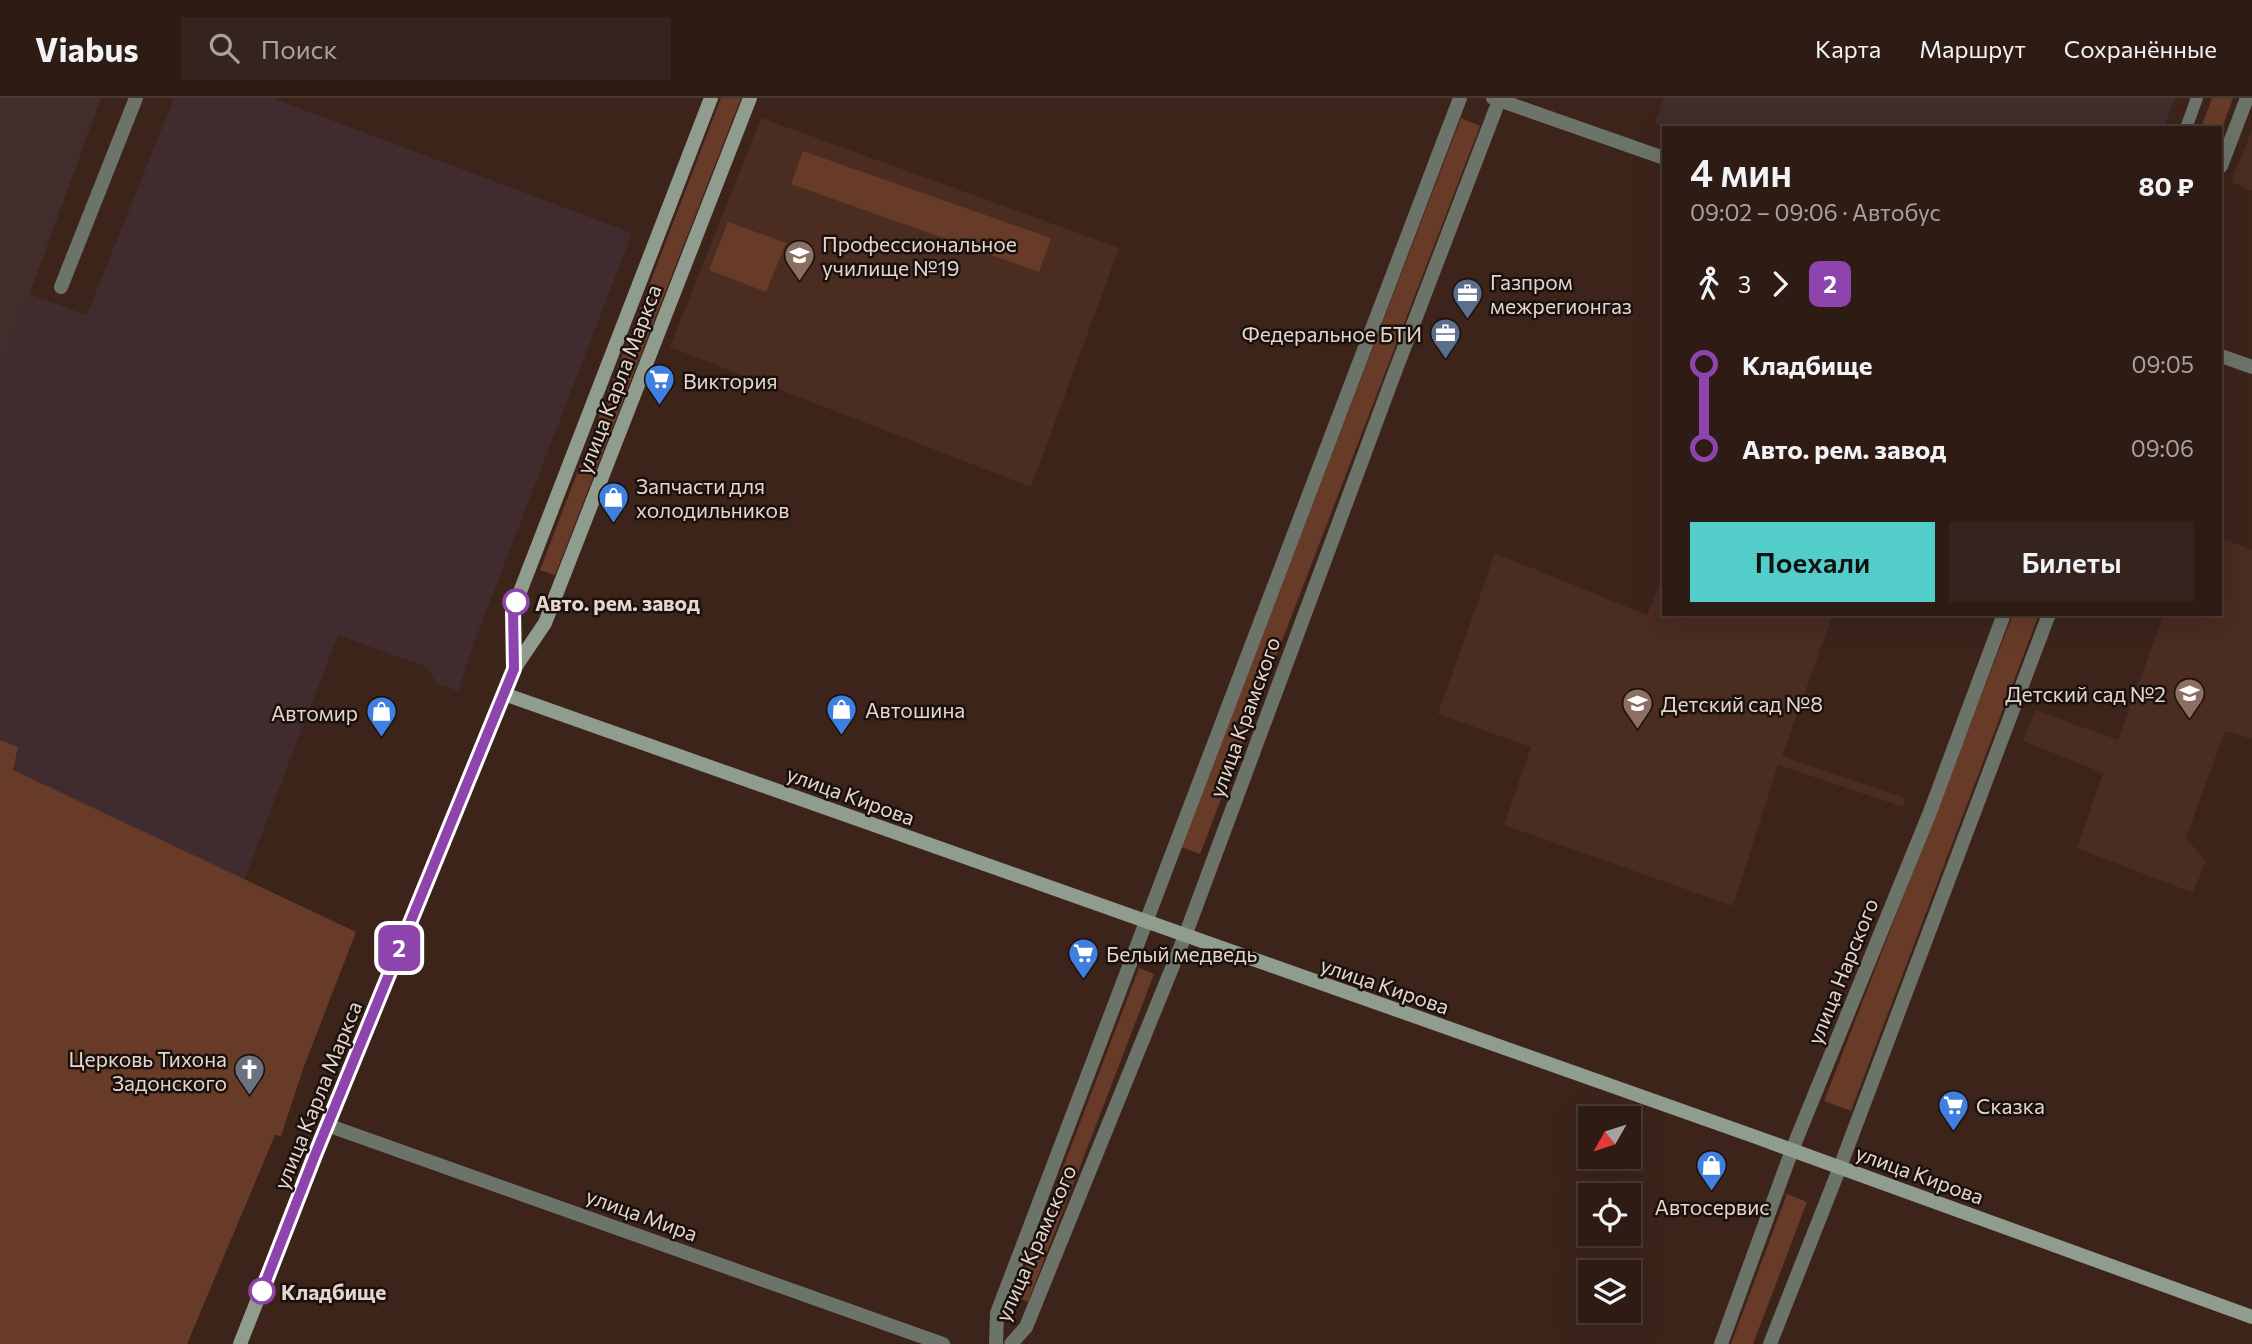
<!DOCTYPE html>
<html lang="ru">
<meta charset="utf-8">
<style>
:root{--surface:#2d1b14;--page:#35241d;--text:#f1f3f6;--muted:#a7a1a0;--line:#483934;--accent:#53cdc9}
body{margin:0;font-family:Commissioner,sans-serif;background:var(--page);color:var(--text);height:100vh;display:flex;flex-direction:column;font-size:26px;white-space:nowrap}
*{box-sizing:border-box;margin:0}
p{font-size:23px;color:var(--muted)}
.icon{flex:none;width:38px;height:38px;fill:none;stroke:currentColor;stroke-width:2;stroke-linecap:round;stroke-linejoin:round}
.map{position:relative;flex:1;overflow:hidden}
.sheet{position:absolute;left:1662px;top:28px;width:560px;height:490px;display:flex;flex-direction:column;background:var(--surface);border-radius:0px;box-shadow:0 7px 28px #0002,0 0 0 2px var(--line)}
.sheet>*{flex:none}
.badge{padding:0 14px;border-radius:10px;font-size:24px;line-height:46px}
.needle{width:46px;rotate:231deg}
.buttons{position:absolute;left:1578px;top:1008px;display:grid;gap:14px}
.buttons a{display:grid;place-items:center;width:63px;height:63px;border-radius:0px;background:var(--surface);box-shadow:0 7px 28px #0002,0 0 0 2px var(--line);font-size:35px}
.map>.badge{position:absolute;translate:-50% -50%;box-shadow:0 0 0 4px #fff}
.legs{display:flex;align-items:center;gap:10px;height:77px;padding:0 28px;font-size:23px}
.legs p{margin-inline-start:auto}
.overview{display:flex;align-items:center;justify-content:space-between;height:119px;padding:0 28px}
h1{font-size:38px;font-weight:600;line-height:52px}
.primary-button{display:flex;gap:14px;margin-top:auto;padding:14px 28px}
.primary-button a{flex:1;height:80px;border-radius:0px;background:var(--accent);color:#111;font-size:28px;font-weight:600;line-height:80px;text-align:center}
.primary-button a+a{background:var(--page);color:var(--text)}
ul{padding:0 28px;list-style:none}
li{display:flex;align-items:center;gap:24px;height:84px;font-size:26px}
li i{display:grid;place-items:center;width:10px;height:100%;margin:0 9px;background:currentColor}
li i::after{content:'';width:18px;height:18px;margin:-9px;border:5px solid;border-radius:50%;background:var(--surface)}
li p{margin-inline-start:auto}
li:first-child i{background:linear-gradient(#0000 50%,currentColor 0)}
li:last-child i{background:linear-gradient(currentColor 50%,#0000 0)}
header{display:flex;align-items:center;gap:42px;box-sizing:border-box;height:98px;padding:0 35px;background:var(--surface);border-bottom:2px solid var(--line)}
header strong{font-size:33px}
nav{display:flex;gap:38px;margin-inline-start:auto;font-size:24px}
.search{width:490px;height:63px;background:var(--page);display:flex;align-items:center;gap:18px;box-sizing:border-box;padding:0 24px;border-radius:0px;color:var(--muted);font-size:26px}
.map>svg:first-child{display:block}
</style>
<header>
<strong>Viabus</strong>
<div class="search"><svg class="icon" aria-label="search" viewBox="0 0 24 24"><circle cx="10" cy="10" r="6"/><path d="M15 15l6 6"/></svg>Поиск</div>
<nav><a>Карта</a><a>Маршрут</a><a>Сохранённые</a></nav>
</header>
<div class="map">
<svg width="2252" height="1246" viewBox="0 0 2252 1246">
<rect width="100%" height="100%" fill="#3c241b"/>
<!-- built -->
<g fill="#4a2c20">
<path d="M761,20L1119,150L1031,389L670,249Z"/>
<path d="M2252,32V93L2231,84Z"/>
<path d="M2221,440L2252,452V641L2225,633L2186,740L2206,763L2193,795L2077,750L2103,675L2023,643L2035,612L2118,642L2164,516H2221Z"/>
<path d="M1495,455L1647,517L1664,476V516H1833L1782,658L1905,700L1903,709L1778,667L1733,808L1504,727L1531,649L1438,616Z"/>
</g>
<!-- industrial -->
<path fill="#402c2f" d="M174,0H272L632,135L477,537L458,593L436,585L427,569L338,537L244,782L12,672L18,649L0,642V277L29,196L87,217Z"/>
<!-- medical -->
<g fill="#412d2b">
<path d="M0,0H101L0,277Z"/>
<path d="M1664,0H2175L2164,30H1668L1655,25Z"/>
</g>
<!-- green -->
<g fill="#673b28">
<path d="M721,0H741L555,477L540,472Z"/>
<path d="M2212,0H2233L2221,33V30H2201Z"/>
<path d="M1461,20L1480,28L1200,756L1181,749Z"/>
<path d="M803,53L1051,140L1039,174L791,86Z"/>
<path d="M728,124L786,145L766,194L709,172Z"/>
<path d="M2013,516H2039L1851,1013L1824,1003Z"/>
<path d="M0,642L18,649L13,672L356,834L303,971L281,1038L275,1037L187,1246H0Z"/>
<path d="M1139,870L1154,876L1028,1204L1014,1198Z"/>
<path d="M1787,1096L1807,1104L1753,1246H1731Z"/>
</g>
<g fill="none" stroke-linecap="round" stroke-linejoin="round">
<!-- pedestrian -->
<path stroke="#6c746a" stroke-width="12" d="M2186,30L2197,0"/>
<!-- minor -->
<g stroke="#6c746a" stroke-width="14">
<path d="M1493,0L1664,60"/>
<path d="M2221,68L2247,0"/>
<path d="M61,189L136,0"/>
<path d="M2221,258L2252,269"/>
<path d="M327,1027L943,1246"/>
<path d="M996,1246L997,1215L1460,0"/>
<path d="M1011,1246L1026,1229L1185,838L1393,279L1500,0"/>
<path d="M1721,1246L1792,1052L1930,714L2004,516"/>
<path d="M1770,1246L1840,1069L2049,516"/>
</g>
<!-- secondary -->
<g stroke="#909d8e" stroke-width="14">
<path d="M514,571L513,512L711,0"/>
<path d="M504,596L1756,1039L2252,1219"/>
<path d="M240,1246L315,1057L514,571L545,525L750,0"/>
</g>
</g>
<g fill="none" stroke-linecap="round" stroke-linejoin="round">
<defs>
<path id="line-1" d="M262,1193L315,1057L514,571L513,512L516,504"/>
</defs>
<!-- line-1 casing -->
<use href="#line-1" stroke="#fff" stroke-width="16"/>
<!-- line-1 -->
<use href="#line-1" stroke="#8e44ad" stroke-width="10"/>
</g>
<!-- icons -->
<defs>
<symbol id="university-pin" viewBox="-11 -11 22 30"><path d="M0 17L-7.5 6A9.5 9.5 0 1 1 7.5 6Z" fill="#8d6e63" stroke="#1b110c"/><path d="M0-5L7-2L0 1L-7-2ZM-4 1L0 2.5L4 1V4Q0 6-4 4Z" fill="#fff"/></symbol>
<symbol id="office-pin" viewBox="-11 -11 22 30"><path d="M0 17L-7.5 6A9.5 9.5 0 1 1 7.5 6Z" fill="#5c6f8a" stroke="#1b110c"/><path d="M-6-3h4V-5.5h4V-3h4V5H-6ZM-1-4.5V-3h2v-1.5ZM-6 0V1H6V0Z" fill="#fff"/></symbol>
<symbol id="supermarket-pin" viewBox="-11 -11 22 30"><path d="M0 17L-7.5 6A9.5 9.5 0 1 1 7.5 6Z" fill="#3f7fe0" stroke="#1b110c"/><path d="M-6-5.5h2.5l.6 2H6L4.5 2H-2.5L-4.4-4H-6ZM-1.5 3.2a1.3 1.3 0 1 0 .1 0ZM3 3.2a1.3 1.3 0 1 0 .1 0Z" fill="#fff"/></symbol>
<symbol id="shop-pin" viewBox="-11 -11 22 30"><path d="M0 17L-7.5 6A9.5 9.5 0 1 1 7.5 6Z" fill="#3f7fe0" stroke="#1b110c"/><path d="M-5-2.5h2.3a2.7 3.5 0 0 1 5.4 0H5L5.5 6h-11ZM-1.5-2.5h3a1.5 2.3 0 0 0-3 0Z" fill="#fff"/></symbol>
<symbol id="school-pin" viewBox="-11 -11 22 30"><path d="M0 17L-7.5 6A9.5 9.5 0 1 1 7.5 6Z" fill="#8d6e63" stroke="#1b110c"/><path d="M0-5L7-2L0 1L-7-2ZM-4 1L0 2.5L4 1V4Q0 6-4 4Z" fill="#fff"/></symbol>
<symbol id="church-pin" viewBox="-11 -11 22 30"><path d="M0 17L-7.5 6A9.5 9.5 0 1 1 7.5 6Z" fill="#6b7280" stroke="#1b110c"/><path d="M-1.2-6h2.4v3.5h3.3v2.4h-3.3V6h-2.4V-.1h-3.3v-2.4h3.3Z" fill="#fff"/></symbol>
</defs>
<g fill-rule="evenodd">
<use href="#university-pin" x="782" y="140" width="35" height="47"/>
<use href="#office-pin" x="1450" y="178" width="35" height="47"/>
<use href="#office-pin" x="1428" y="218" width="35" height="47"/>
<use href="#supermarket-pin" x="642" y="264" width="35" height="47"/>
<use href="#shop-pin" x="596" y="382" width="35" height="47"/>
<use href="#school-pin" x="2172" y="578" width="35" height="47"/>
<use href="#school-pin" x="1620" y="588" width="35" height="47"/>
<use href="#shop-pin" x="824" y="594" width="35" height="47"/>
<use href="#shop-pin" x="364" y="596" width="35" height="47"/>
<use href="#supermarket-pin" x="1066" y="838" width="35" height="47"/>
<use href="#church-pin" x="232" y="954" width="35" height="47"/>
<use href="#supermarket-pin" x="1936" y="990" width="35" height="47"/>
<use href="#shop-pin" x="1694" y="1050" width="35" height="47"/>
</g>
<!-- markers -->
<g fill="#fff" stroke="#8e44ad" stroke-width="3.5">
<circle cx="516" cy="504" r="12"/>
<circle cx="262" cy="1193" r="12"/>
</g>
<g text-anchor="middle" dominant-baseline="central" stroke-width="5" stroke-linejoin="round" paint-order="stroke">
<!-- poi labels -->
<g font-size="21" fill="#e5d5cf" stroke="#1b110c" text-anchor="start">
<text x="822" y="145">Профессиональное<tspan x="822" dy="24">училище №19</tspan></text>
<text x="1490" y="183">Газпром<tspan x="1490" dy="24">межрегионгаз</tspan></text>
<text x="1422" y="235" text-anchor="end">Федеральное БТИ</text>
<text x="683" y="282">Виктория</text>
<text x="636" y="387">Запчасти для<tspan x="636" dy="24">холодильников</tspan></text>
<text x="2166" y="595" text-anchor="end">Детский сад №2</text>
<text x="1661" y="605">Детский сад №8</text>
<text x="865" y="611">Автошина</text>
<text x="358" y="614" text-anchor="end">Автомир</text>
<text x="1106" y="855">Белый медведь</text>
<text x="227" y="960" text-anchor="end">Церковь Тихона<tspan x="227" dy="24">Задонского</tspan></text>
<text x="1976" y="1007">Сказка</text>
<text x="1712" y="1108" text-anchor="middle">Автосервис</text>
</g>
<!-- street labels -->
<g font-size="21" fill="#e5d5cf" stroke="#1b110c">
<text transform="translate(618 281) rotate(-69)">улица Карла Маркса</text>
<text transform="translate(1244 619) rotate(-70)">улица Крамского</text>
<text transform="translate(851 697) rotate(20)">улица Кирова</text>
<text transform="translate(1842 873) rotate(-68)">улица Нарского</text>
<text transform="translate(1385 887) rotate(19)">улица Кирова</text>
<text transform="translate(317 997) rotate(-68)">улица Карла Маркса</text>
<text transform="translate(1920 1076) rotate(20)">улица Кирова</text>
<text transform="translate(642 1116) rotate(20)">улица Мира</text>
<text transform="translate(1035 1145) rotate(-66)">улица Крамского</text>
</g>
<!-- stop labels -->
<g font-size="21" font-weight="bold" fill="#e5d5cf" stroke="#1b110c" text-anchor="start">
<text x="535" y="504">Авто. рем. завод</text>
<text x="281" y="1193">Кладбище</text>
</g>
</g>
</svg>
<div class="buttons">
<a><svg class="needle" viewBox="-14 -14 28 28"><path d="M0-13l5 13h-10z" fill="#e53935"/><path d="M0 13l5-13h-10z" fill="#a7a1a0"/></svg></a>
<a><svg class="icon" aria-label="locate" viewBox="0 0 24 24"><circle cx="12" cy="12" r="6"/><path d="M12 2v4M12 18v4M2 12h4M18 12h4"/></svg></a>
<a><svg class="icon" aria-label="layers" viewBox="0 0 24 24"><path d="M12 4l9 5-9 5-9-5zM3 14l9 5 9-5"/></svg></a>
</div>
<b class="badge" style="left:399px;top:850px;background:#8e44ad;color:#fff">2</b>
<section class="sheet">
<div class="overview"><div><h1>4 мин</h1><p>09:02 – 09:06 · Автобус</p></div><b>80 ₽</b></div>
<div class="legs"><svg class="icon" aria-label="walk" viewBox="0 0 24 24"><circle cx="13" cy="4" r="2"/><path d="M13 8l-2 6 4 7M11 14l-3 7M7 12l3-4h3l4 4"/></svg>3<svg class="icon" aria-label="forward" viewBox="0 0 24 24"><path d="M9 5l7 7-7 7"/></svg><b class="badge" style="background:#8e44ad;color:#fff">2</b></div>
<ul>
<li><i style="color:#8e44ad"></i><b>Кладбище</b><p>09:05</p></li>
<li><i style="color:#8e44ad"></i><b>Авто. рем. завод</b><p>09:06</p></li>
</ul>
<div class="primary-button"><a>Поехали</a><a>Билеты</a></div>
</section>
</div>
